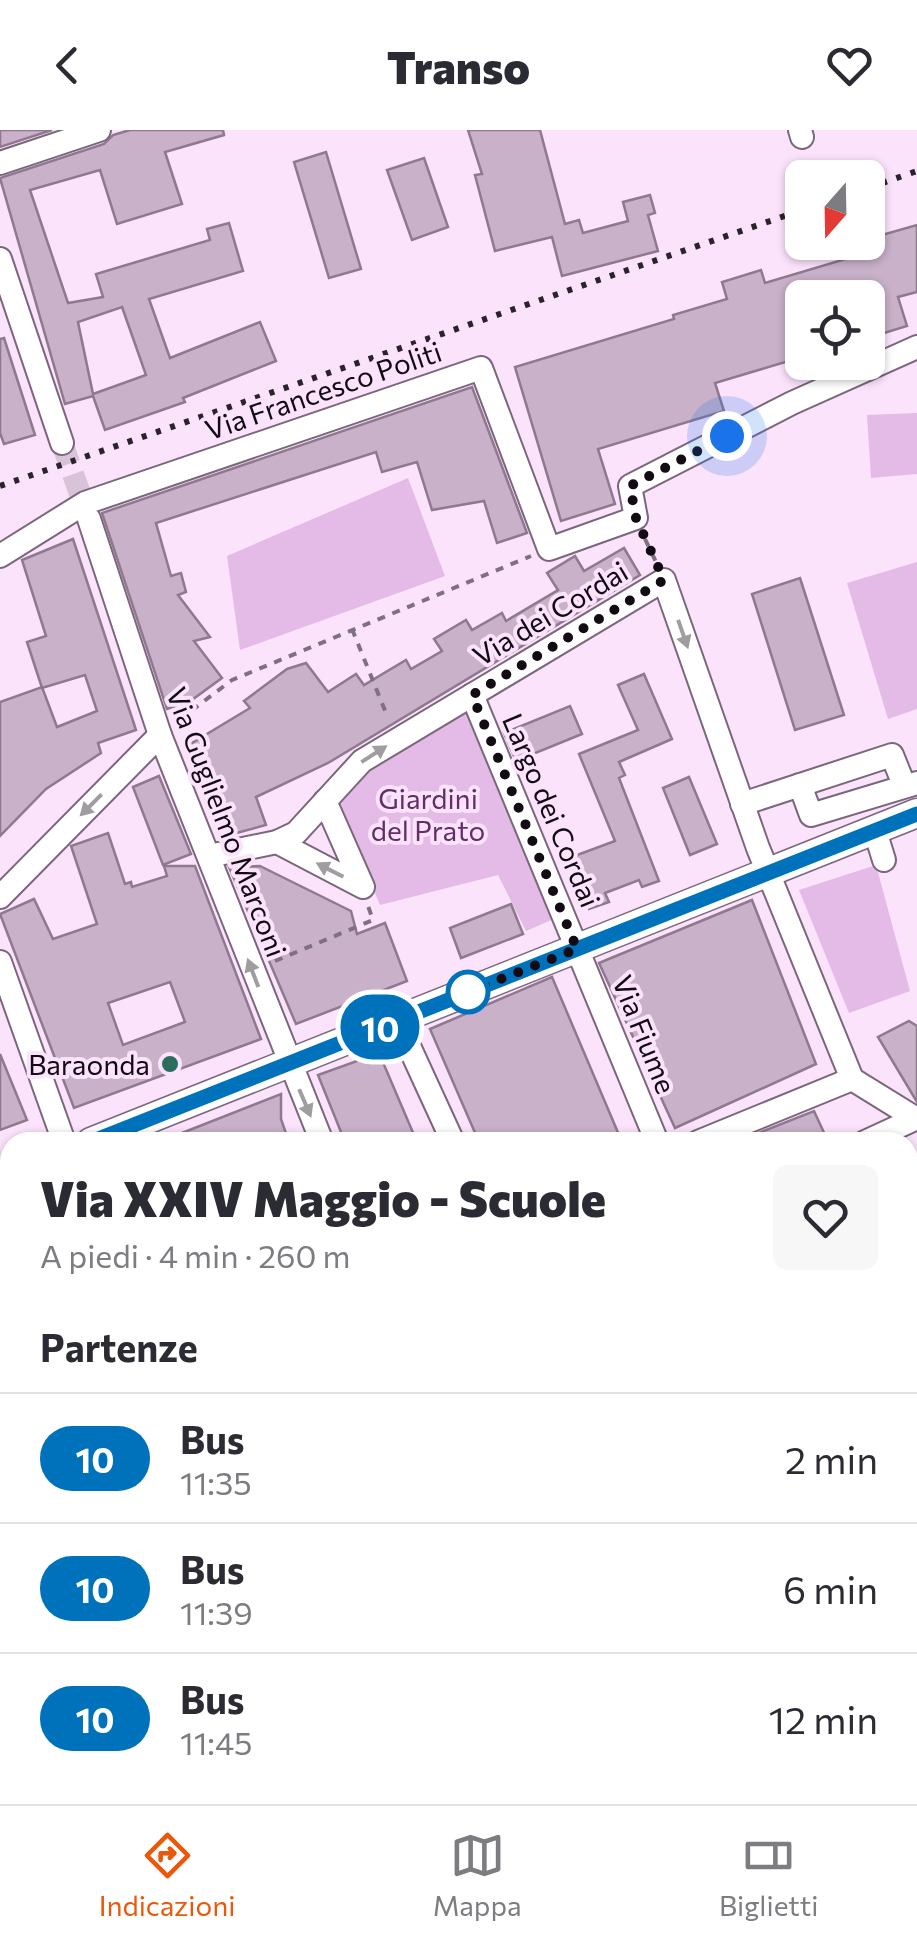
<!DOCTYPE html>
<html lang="it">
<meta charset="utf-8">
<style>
:root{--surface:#fff;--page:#f7f7f7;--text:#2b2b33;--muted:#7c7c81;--line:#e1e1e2;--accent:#ea580c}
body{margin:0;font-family:Commissioner,sans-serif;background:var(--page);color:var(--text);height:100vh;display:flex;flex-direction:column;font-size:38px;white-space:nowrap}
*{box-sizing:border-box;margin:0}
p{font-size:32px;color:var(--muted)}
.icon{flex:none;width:55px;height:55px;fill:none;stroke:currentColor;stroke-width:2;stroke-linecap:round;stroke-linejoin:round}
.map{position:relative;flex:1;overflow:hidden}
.panel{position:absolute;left:0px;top:1002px;width:918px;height:672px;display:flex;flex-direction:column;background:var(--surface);border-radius:30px 30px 0 0;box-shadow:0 2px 8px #0004}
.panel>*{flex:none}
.badge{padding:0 20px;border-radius:32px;font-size:35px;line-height:65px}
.needle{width:65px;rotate:200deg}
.tools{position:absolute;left:785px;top:30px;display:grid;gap:20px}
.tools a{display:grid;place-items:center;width:100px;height:100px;border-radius:15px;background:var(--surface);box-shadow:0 2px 8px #0004;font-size:50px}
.you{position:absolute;width:50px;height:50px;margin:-25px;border:8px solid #fff;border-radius:50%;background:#1a73e8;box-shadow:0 0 0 15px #1a73e833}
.map>.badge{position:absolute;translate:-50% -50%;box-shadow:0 0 0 5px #fff}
h2{padding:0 40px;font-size:38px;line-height:90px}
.round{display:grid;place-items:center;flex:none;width:105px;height:105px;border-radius:15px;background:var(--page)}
.head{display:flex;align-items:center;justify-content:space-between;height:170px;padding:0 40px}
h1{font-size:48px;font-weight:800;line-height:75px}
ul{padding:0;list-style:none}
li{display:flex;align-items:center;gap:30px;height:130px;padding:0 40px;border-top:2px solid var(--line)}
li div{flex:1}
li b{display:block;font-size:38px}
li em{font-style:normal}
li .badge{min-width:110px;font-weight:700;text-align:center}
header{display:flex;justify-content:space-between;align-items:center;height:130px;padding:0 40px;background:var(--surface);font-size:45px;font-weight:800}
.menu{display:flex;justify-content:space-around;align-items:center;height:140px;border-top:2px solid var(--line);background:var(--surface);font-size:28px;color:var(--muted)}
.menu a{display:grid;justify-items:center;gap:5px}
.menu .active{color:var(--accent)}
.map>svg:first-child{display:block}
</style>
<header><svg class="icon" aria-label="back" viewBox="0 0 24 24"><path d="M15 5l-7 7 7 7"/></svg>Transo<svg class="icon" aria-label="heart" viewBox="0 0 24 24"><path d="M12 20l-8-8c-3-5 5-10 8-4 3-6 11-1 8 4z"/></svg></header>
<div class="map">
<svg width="917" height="1674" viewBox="0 0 917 1674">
<rect width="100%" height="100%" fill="#fbe3fc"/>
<!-- green -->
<g fill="#e4bae6">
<path d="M917,283V344L871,348L867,285Z"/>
<path d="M408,348L445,446L240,520L227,426Z"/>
<path d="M917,432V579L888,589L847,453Z"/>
<path d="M468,576L556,788L526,801L498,745L380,775L335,667L365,636Z"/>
<path d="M876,735L910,861L849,883L799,760Z"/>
<path d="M379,1665H483L497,1674H338Z"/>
</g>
<!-- building -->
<g fill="#c8b1c9" stroke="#8e798f" stroke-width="2.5" fill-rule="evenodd">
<path d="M0,0H52L0,17Z"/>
<path d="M130,0H223L224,5L165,22L182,74L117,94L100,40L30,60L68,173L103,167L96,144L210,110L207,99L229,93L243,141L149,169L170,228L260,192L276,231L183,268L185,272L105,300L93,266L65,274L0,48L104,14L113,5ZM122,177L146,245L93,264L78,192Z"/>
<path d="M468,0H540L565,94L579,90L583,103L628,91L623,72L650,65L655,83L648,85L658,121L562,146L552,107L495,121L475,45L482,44Z"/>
<path d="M326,22L361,139L329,148L294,32Z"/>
<path d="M424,28L448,97L412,110L387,40Z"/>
<path d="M917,95V162L898,167L907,196L868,208V168H802V227L715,253L724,281L598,319L615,374L561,391L515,237L674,189L673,185L727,169L722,152L761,140L765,153L869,122L868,109Z"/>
<path d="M4,208L35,305L4,314L0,303V209Z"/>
<path d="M472,257L527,403L497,413L484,371L432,380L417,332L382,342L376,322L156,393L171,446L181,443L186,462L178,465L210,507L194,511L222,548L189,572L167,579L102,383Z"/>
<path d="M73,409L136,600L98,613L101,623L46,659L0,706V572L42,557L57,597L97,581L85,545L42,558L27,512L46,506L22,430Z"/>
<path d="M624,418L640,445L328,633L256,667L266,695L222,707L187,616L250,578L244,571L287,539L306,533L328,562L356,544L364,555L406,530L411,539L442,521L434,509L466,490L472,500L502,483L506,491L558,460L547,443L575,426L584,441Z"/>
<path d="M800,448L844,585L795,600L752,464Z"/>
<path d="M644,544L672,609L619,632L625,645L619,648L659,751L642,757L639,750L605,763L609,772L589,779L569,728L615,711L579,624L638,600L618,555Z"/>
<path d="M570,576L582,604L516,631L504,603Z"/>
<path d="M159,646L191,724L163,735L133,657Z"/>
<path d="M689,647L717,714L690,725L663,658Z"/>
<path d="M108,703L125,754L131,752L132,757L167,746L164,736H195L261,909L74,978L0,784L34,769L53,809L97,794L71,716ZM170,852L185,892L123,915L108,873Z"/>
<path d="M260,736L351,781L357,804L385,793L407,851L296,894L229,737Z"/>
<path d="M752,770L816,934L675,998L599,833Z"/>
<path d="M511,774L523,804L461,828L450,798Z"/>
<path d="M552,847L622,1012H479L430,899Z"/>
<path d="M909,891L917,896V972L878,907Z"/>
<path d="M379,923L417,1012H345L318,945Z"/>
<path d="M0,924L27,990L0,1000Z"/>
<path d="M281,964V989L289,1012H159Z"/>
<path d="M814,981L826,1007L814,1012H736Z"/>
</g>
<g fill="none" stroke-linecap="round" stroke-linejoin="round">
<!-- minor-tunnel -->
<path stroke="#d8c3d9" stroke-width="22" stroke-dasharray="22 11" stroke-linecap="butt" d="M62,313L89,389"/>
<defs>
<g id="minor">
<path d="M800,0L802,7"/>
<path d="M0,33L99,0"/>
<path d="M0,129L62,313"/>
<path d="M89,389L160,605L322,1012"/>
<path d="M0,426L85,373L481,238L549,419L636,388L630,356L792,273L917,217"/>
<path d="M472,565L657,1012"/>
<path d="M800,655L811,685L917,653"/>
<path d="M742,674L892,625L904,655"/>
<path d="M875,701L884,730"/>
<path d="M277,712L363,757L325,671"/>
<path d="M209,726L277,712L296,703L362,631L664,450L758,718L852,949L915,988"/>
<path d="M0,767L160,605"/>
<path d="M0,832L64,1012"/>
<path d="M397,890L453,1012"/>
<path d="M698,1012L852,949"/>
<path d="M865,1012L917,988"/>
<path d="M908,1081L917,1075"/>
<path d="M0,1381L10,1396"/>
<path d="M0,1426L10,1435"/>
<path d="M908,1430L917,1427"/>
<path d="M0,1467L10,1454"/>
<path d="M0,1490L10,1503"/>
<path d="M96,1665L97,1674"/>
<path d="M535,1665L542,1674"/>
<path d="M742,1665L765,1674"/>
<path d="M203,1674L242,1665"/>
</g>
<g id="major">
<path d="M91,1012L917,683"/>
<path d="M0,1049L10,1045"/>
</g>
</defs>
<!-- minor casing -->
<use href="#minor" stroke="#7b677c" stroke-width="26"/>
<!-- major casing -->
<use href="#major" stroke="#7b677c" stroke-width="31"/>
<!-- path -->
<g stroke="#7f7080" stroke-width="4" stroke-dasharray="8 8" stroke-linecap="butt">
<path d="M645,409L656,432"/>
<path d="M352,499L388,588"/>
<path d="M179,590L232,550L531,426"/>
<path d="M275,831L373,790L368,776"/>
<path d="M885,1665L888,1674"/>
</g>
<!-- minor -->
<use href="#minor" stroke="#fff" stroke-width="22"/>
<!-- major -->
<use href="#major" stroke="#fff" stroke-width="28"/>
<!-- rail -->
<g stroke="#2b222c" stroke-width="6" stroke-dasharray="5 10" stroke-linecap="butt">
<path d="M868,58L917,41"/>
<path d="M0,356L802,80"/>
</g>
</g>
<!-- one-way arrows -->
<defs><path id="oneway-solid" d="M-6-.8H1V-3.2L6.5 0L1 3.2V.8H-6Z" transform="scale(2.5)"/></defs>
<g fill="#a09da1">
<use href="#oneway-solid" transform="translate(683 504) rotate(71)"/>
<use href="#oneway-solid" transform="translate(374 624) rotate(-33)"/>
<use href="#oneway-solid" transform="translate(91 675) rotate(135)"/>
<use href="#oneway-solid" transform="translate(330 740) rotate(-153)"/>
<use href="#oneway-solid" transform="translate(253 843) rotate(-111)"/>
<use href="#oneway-solid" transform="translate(305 973) rotate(67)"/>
</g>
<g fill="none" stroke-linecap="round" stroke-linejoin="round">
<defs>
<path id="line" d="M91,1012L917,684"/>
</defs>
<!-- line casing -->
<use href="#line" stroke="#fff" stroke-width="22"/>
<!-- line -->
<use href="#line" stroke="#0072bc" stroke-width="15"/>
<!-- walk -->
<path stroke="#120b13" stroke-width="10" stroke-dasharray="0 18" d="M468,862L577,819L472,565L664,450L636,388L630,356L727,306"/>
</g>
<!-- markers -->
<circle fill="#fff" stroke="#0072bc" stroke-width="5" cx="468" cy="862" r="20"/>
<circle fill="#2a6d5d" stroke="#fbe3fc" stroke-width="4" cx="170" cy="934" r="10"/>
<g text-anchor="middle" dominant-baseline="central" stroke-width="8" stroke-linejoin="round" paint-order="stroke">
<!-- street labels -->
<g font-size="28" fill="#120b13" stroke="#fbe3fc">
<text transform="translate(323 260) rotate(-19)">Via Francesco Politi</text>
<text transform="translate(550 483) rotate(-31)">Via dei Cordai</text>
<text transform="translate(552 680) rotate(67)">Largo dei Cordai</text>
<text transform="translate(227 692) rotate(69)">Via Guglielmo Marconi</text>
<text transform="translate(645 904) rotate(68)">Via Fiume</text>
</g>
<!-- park labels -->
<g font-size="28" fill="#642c68" stroke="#fbe3fc">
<text x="428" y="668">Giardini<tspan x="428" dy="32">del Prato</tspan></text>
</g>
<!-- poi labels -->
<g font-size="28" fill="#120b13" stroke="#fbe3fc" text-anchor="end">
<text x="150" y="934">Baraonda</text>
</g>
</g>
</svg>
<div class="tools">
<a><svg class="needle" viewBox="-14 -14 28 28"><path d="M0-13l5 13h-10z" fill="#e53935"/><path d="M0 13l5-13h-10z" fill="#7c7c81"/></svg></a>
<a><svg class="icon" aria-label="locate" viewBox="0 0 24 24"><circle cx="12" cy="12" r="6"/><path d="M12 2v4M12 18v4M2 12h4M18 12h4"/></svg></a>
</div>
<div class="you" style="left:727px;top:306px"></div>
<b class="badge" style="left:380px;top:897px;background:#0072bc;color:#fff">10</b>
<section class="panel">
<div class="head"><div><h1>Via XXIV Maggio - Scuole</h1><p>A piedi · 4 min · 260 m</p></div><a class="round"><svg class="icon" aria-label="heart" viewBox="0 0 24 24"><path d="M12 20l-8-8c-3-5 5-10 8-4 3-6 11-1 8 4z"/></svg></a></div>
<h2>Partenze</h2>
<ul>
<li><span class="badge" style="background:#0072bc;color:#fff">10</span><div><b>Bus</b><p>11:35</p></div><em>2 min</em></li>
<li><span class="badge" style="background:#0072bc;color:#fff">10</span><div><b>Bus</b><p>11:39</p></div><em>6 min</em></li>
<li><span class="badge" style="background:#0072bc;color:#fff">10</span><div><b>Bus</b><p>11:45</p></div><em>12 min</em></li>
</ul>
</section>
</div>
<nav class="menu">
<a class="active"><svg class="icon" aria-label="directions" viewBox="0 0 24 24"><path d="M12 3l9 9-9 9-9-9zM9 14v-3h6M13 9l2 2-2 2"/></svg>Indicazioni</a>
<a><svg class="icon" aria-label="map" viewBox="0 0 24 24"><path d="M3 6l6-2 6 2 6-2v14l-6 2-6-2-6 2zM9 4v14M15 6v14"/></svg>Mappa</a>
<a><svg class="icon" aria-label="tickets" viewBox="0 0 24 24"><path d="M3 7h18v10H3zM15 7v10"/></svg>Biglietti</a>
</nav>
